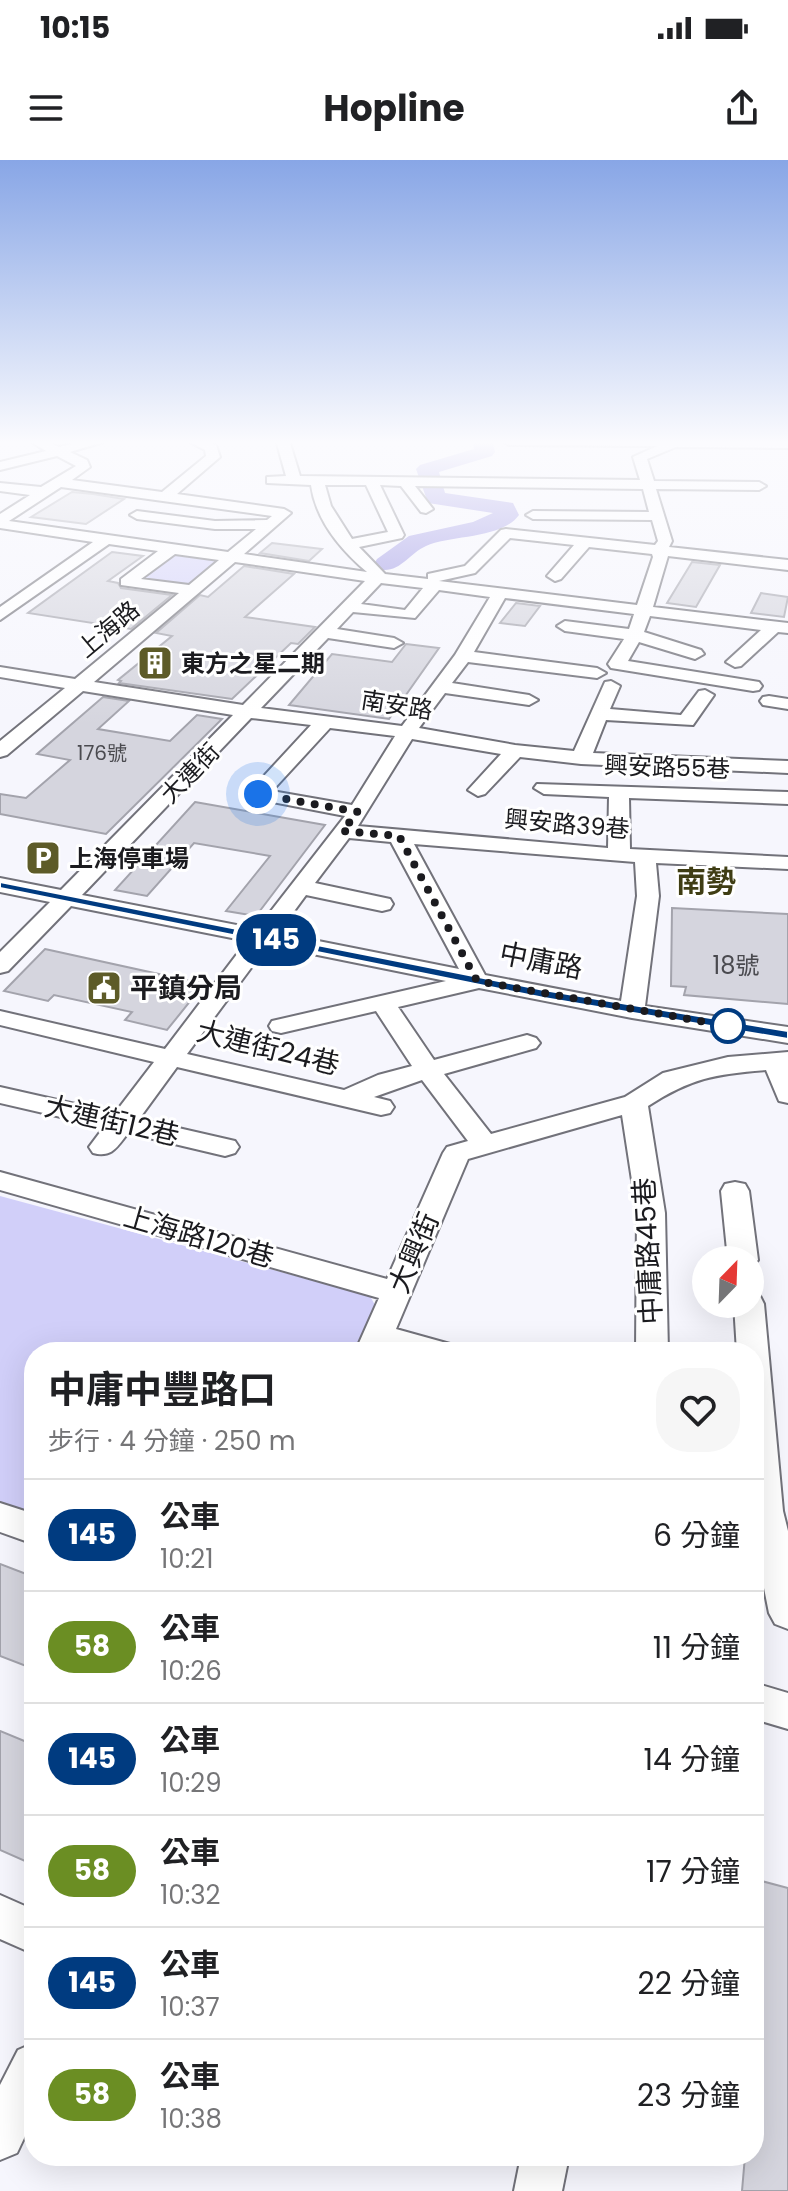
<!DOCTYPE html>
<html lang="zh-TW">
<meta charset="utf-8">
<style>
:root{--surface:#fff;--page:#f6f6f6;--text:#202124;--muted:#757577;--line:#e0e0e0}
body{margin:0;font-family:Poppins,"Noto Sans TC",sans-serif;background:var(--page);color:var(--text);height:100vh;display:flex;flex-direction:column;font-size:30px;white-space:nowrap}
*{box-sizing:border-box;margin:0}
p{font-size:26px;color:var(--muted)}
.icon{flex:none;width:44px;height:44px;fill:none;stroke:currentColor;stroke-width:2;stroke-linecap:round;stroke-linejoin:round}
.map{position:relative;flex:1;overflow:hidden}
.sheet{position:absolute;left:24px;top:1182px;width:740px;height:824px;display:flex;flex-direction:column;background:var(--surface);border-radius:32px;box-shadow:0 8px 32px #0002}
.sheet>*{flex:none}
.badge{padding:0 16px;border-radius:26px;font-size:28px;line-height:52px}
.needle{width:52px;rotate:23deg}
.controls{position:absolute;left:692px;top:1086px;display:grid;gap:16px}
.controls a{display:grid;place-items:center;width:72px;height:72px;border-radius:50%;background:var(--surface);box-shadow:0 8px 32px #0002;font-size:40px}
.you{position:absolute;width:40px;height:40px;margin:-20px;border:6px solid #fff;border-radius:50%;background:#1a73e8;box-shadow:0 0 0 12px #1a73e833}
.map>.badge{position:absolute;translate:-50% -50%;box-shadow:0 0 0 4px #fff}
.round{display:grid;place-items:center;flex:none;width:84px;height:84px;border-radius:32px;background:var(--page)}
.headline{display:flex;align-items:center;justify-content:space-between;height:136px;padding:0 24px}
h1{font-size:38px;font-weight:700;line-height:60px}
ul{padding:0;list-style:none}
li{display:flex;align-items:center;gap:24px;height:112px;padding:0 24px;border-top:2px solid var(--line)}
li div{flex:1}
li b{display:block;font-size:30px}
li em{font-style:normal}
li .badge{min-width:88px;font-weight:700;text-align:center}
.status{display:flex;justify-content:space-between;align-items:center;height:56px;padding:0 40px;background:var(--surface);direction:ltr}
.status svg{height:22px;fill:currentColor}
header{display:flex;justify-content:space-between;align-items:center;height:104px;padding:0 24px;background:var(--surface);font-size:36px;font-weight:700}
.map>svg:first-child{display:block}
</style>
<div class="status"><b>10:15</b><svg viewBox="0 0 49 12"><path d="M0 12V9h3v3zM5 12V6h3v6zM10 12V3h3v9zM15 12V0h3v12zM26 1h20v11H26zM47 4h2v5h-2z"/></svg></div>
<header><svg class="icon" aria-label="menu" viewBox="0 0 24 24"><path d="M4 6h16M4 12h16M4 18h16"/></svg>Hopline<svg class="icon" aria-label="share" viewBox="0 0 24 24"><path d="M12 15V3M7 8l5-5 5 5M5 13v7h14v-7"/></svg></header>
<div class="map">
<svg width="788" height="2031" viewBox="0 0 788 2031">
<rect width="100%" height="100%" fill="#f6f6fd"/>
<!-- green -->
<g fill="#d1cff9">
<path d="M170,395L226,402L197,425L140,417Z"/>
<path d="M0,1036L370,1136L376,1147L354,1192H34V1357L0,1345Z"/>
</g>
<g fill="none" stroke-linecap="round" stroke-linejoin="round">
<!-- river -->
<path fill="#9891e2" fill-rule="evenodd" d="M472,280H492L495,292L492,296L439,312L445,333L513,343L519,355C502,379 451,375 426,386C408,394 399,415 377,409L374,404L377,399L409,376L473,362L493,353L428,343L416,309L420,305L474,289Z"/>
</g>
<!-- building -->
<g fill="#d5d5de" stroke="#a3a3ac" stroke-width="2">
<path d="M72,332L93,334L124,339L86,364L31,357Z"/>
<path d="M272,383L322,389L309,401L260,393Z"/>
<path d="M112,392L143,396L108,421L118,423L121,428L172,435L131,469L28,453Z"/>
<path d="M692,402L720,405L696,447L667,443Z"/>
<path d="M244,406L294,414L245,457L315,467L298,484L291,483L232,539L119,523L121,521L118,520L172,476L156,473L200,435L208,437Z"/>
<path d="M761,433L788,437L784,457L751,453Z"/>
<path d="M516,443L540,446L525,466L500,463Z"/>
<path d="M406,484L439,488L389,559L289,545L332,494L392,502Z"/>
<path d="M103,537L129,541L98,569L170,581L197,555L222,559L106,674L0,654V634L26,638L70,600L37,594Z"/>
<path d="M195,642L325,665L256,756L226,751L270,696L194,683L147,736L115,730Z"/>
<path d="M672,748L788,754V844L684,835L686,827L671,826Z"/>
<path d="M45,789L204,824L167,870L125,860L132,852L54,835L48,841L4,831Z"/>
<path d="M0,1404L34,1417V1509L0,1496Z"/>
<path d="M0,1571L34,1585V1705L0,1690Z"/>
<path d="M754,1719L788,1728V2031H742L745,1996H754V1891L762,1796L754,1794Z"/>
</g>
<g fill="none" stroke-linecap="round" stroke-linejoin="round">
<defs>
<g id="minor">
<path d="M28,280H45L59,287L87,280H110L70,292L87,300L90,307L72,320L162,332L206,296L205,290L186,280H204L216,285L220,297L177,334L284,349L291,353L244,394L367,412C341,390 316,361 311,325L267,323V317L286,316L276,280H289L300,316L640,320L633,297L657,286L509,285L503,281L788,280V288L676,287L647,299L654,321L759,322L766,326L759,330L656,329L672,381L669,387L788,400V410L668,396L653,447L788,463V473L778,472L741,506L735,507L726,502L761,470L650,456L644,472L701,490L704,494L695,499L639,482L628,501L753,521L759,522L762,526L759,530L753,531L611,508L608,504L624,479L565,471L557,466L565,461L629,469L634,454L505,438L474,492L597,508L606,513L597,518L468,502L452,523L529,535L538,540L529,545L445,533L419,568L515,585L574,591L605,522L611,521L620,526L610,549L681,555L699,531L705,530L714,535L693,565L606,560L593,593L788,601V613L581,604L520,597L485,634L478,636L468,630L501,594L412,579L358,666L608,688L609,637L544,634L534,628L537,624L788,632V644L629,638L630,689L788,697V709L656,703L659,736L645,846L788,867V883L632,858L479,828L398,847L434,900L527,875L536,878L540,883L536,888L444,914L491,974L625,937L663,913L728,897L788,892V943L779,941L766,910C715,914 691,918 648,946L665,1053L668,1192H636L637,1053L622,955L468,999L396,1169L450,1184L455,1192H355L379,1138L0,1030V1012L387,1119L443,993L447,987L468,981L422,920L374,937L390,941L394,947L390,953L381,955L177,907L139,959L235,981L239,987L235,993L225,996L128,973C117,987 112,998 93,993L89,987L104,967L0,943V927L115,953L154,902L0,865V851L165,889L247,781L71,746L8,811L0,813V792L50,742L0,732V718L61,730L233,555L83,531L7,595L0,597V581L65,528L0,517V507L75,519L179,433L121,425V419L158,391L109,384L0,460V447L93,382L0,368V354L30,335L0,331V323L41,327L76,306L57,296L0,310V302L46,291ZM325,325H366L388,372L352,379L331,346ZM380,325L401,326L421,352L426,353L433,349L415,326L643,329L649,352L533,351L526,355L533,359L652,360L658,381L655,385L506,369L501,370L465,406L428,414V419L385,414L359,387L402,378L404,375ZM61,327L272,356L267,360L215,361L137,351L130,355L137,359L215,369H256L228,392L9,361ZM510,378L574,385L547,416L555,421L561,419L589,387L652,394L653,397L637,445L439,421L475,413ZM175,394L219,400L189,425L141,419ZM235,402L365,421L243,545L94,522ZM381,423L423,428L405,450L361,444ZM439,430L490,437L455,495L402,566L261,548L328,478L394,488L403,483L394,478L337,469L353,452L415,458ZM251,558L311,565L251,630L248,634L251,638L345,656L257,769L82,735ZM330,568L395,576L352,645L272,631ZM349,678L391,682L459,809L278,773L306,735L382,751L390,749L393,744L390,739L315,723ZM414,684L635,702L637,736L621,841L485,815ZM268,785L446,821L272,861L269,866L272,871L281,873L376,851L412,906L378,915L344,930L187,894Z"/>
<path d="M769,536L788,539V549L763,545L760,541L763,537Z"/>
<path d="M735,1022L745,1024L749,1031L758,1100L750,1108V1100H728L721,1031L725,1024Z"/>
<path d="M750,1133L760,1136L764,1144L783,1351L788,1371V1469L775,1464L769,1453L754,1378V1192H737L734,1144H750Z"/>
<path d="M0,1343L34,1354V1384L0,1372Z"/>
<path d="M754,1523L788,1533V1569L754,1559Z"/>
<path d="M0,1735L34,1750V1794L0,1779Z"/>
<path d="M34,1883V1957L17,1993L0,2000V1925L18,1890Z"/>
<path d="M521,1996H569L562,2031H514Z"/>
</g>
</defs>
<!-- minor casing -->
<use href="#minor" stroke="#72727a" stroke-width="4"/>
<!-- minor -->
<use href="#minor" fill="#fff" fill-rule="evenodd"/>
</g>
<!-- sky -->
<linearGradient id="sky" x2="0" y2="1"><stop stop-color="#88a6e6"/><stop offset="0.5" stop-color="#fbfbfe"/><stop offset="1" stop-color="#fbfbfe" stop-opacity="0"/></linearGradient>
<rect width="788" height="565" fill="url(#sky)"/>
<!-- line -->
<path fill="#003b80" stroke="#fff" stroke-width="2" d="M0,722L544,830L788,871V879L544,838L0,728Z"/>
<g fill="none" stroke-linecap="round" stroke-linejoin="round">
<!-- walk -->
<path stroke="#1b1b1f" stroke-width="8" stroke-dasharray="0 14.4" d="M258,634L358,652L342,671L399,676L477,821L728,866"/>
</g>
<!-- icons -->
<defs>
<symbol id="building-square" viewBox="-11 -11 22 22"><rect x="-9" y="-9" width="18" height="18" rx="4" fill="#5d5b28" stroke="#fff"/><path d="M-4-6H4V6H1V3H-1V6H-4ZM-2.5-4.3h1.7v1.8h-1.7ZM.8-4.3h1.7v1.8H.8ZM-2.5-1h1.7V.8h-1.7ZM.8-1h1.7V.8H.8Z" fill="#fff"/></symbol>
<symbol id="parking-square" viewBox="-11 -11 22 22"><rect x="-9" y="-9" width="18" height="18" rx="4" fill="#5d5b28" stroke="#fff"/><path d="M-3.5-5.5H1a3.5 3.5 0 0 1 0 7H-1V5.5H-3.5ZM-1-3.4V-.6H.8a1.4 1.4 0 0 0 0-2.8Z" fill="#fff"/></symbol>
<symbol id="civic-square" viewBox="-11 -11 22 22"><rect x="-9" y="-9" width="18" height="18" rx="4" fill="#5d5b28" stroke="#fff"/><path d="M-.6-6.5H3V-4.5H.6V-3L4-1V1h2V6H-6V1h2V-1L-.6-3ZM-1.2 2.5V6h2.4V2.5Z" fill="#fff"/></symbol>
</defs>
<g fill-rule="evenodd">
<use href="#building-square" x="135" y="483" width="40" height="40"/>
<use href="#parking-square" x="23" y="678" width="40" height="40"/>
<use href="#civic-square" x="84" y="808" width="40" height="40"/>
</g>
<!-- markers -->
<circle fill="#fff" stroke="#003b80" stroke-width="4" cx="728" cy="866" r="16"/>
<g text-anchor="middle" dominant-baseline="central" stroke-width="6" stroke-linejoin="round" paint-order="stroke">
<!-- far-number labels -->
<g font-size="20" fill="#4a4a4f">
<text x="102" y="593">176號</text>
</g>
<!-- far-street labels -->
<g font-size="24" fill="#1b1b1f" stroke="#fff">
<text transform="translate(108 469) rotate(-40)">上海路</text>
<text transform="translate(397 545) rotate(9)">南安路</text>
<text transform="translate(667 607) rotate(2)">興安路55巷</text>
<text transform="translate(190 613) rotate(-46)">大連街</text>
<text transform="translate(567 664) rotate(5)">興安路39巷</text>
</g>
<!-- far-poi labels -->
<g font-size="24" font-weight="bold" fill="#1b1b1f" stroke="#fff" text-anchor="start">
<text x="181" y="503">東方之星二期</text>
<text x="69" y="698">上海停車場</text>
</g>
<!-- number labels -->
<g font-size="24" fill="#4a4a4f">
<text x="736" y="805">18號</text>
</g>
<!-- street labels -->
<g font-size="28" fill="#1b1b1f" stroke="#fff">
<text transform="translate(541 801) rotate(11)">中庸路</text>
<text transform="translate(268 888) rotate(14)">大連街24巷</text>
<text transform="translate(112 961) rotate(13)">大連街12巷</text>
<text transform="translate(199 1077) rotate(16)">上海路120巷</text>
<text transform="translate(648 1091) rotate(-93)">中庸路45巷</text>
<text transform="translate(414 1093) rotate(-67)">大興街</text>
</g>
<!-- poi labels -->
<g font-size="28" font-weight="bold" fill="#1b1b1f" stroke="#fff" text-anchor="start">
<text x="130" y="828">平鎮分局</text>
</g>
<!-- far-district labels -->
<g font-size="30" font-weight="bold" fill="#3f3d14" stroke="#fff">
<text x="706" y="721">南勢</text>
</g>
</g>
</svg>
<div class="controls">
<a><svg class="needle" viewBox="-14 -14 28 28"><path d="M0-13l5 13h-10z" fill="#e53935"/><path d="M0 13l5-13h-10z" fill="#757577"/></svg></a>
</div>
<div class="you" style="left:258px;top:634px"></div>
<b class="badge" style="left:276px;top:780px;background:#003b80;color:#fff">145</b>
<section class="sheet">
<div class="headline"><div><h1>中庸中豐路口</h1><p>步行 · 4 分鐘 · 250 m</p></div><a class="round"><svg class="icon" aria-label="heart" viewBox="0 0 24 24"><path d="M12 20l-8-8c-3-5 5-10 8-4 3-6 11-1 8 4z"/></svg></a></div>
<ul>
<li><span class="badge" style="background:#003b80;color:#fff">145</span><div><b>公車</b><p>10:21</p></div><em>6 分鐘</em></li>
<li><span class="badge" style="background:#6b8e23;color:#fff">58</span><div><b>公車</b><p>10:26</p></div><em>11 分鐘</em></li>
<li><span class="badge" style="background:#003b80;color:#fff">145</span><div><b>公車</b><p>10:29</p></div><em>14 分鐘</em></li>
<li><span class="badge" style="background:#6b8e23;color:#fff">58</span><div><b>公車</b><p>10:32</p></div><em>17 分鐘</em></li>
<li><span class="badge" style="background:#003b80;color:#fff">145</span><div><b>公車</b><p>10:37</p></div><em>22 分鐘</em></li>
<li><span class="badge" style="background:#6b8e23;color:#fff">58</span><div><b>公車</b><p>10:38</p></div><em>23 分鐘</em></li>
</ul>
</section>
</div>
